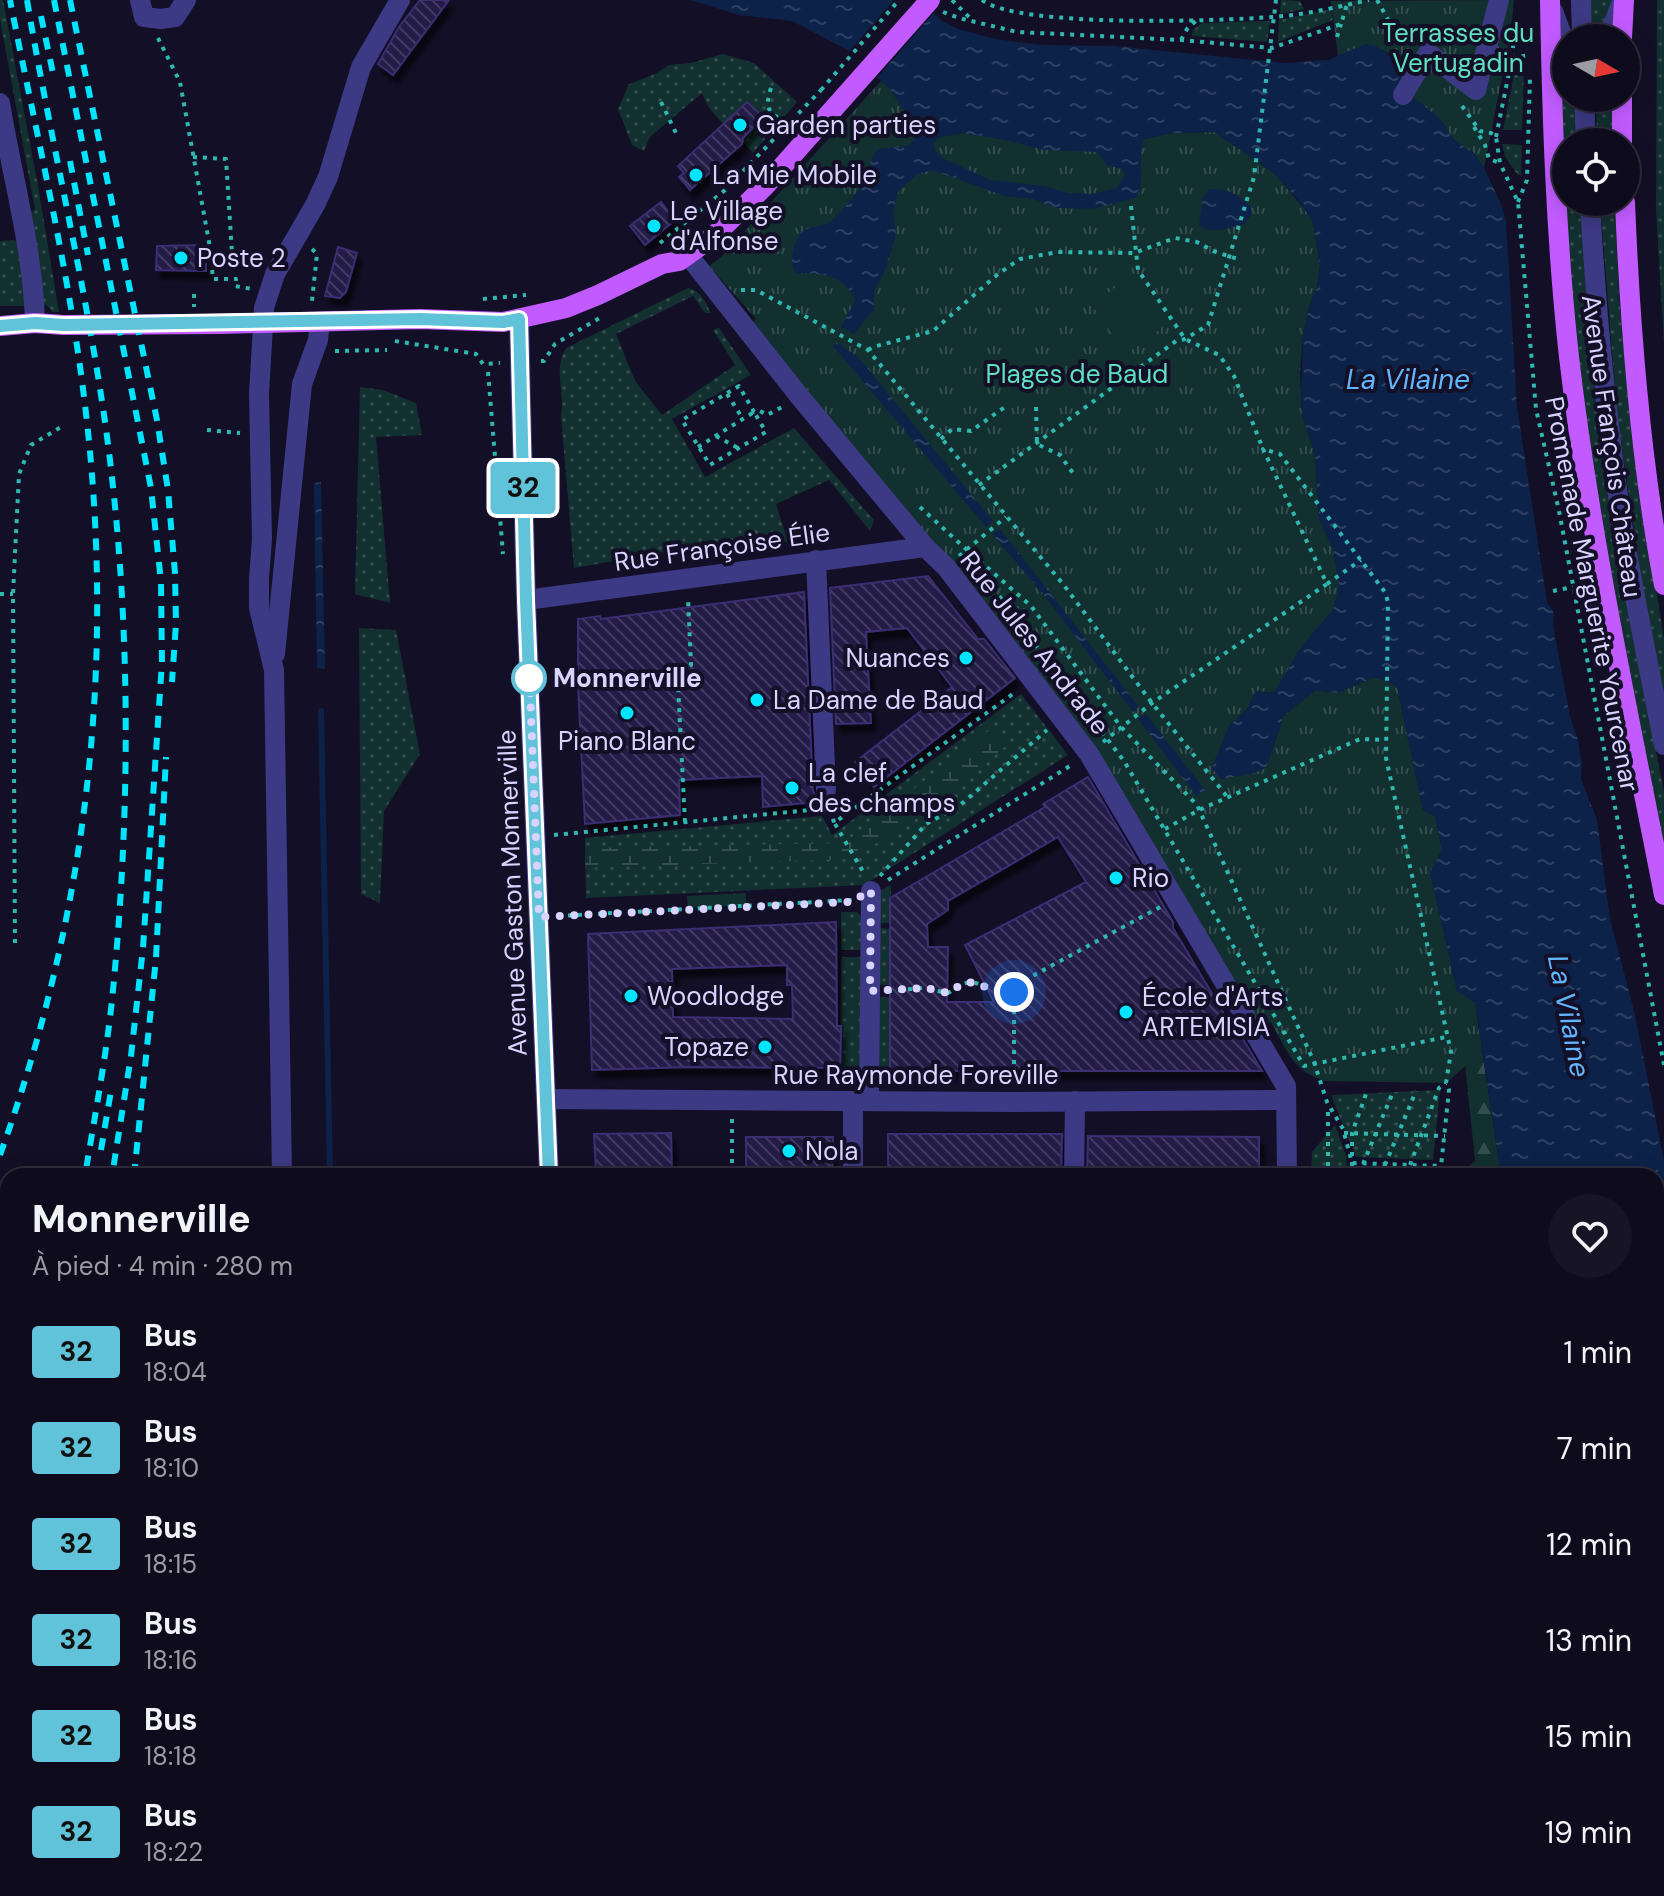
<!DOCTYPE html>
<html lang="fr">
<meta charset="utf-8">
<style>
:root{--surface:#0e0b1c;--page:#171425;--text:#f1f3f6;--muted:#9b9ba3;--line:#2e2b3b}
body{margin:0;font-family:"DM Sans",sans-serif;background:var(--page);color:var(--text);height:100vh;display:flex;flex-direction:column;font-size:30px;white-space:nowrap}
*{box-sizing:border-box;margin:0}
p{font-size:26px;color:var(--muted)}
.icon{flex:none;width:44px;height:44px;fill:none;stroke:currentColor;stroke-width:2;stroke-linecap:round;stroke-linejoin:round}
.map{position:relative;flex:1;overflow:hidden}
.details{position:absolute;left:0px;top:1168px;width:1664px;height:728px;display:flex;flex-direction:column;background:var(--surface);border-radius:24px 24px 0 0;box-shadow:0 4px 20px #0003,0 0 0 2px var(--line)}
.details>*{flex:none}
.badge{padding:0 16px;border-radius:6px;font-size:28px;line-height:52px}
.needle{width:52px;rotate:99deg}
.controls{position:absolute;left:1552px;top:24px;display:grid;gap:16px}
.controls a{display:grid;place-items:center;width:88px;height:88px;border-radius:50%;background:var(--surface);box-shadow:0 4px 20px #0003,0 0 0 2px var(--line);font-size:40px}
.you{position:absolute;width:40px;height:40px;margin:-20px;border:6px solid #fff;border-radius:50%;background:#1a73e8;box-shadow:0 0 0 12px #1a73e833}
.map>.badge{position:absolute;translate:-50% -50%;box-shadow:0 0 0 4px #fff}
.round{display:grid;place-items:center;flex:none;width:84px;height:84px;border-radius:42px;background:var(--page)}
.summary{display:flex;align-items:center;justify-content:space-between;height:136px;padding:0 32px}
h1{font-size:38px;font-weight:800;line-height:60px}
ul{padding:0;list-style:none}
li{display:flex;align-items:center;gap:24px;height:96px;padding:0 32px}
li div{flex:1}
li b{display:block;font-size:30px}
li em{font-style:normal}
li .badge{min-width:88px;font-weight:700;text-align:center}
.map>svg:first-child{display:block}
</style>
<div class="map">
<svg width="1664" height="1896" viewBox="0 0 1664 1896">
<defs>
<pattern id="grass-dots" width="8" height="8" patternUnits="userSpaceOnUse" patternTransform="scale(2)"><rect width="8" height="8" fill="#12302f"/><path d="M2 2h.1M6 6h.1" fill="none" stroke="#344d4e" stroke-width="1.8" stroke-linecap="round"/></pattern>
<pattern id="forest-firs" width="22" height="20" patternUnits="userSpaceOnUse" patternTransform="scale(2)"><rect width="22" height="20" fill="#12302f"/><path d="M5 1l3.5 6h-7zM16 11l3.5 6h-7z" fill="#344d4e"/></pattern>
<pattern id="wetland-marsh" width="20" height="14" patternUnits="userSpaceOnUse" patternTransform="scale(2)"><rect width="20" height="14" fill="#12302f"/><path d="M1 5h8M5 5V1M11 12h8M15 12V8" fill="none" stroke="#344d4e"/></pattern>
<pattern id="park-tufts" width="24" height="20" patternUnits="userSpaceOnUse" patternTransform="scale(2)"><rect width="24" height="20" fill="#12302f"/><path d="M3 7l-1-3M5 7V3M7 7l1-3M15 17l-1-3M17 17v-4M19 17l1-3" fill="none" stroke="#344d4e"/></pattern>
<pattern id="water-ripples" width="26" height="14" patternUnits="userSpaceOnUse" patternTransform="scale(2)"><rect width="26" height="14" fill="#0c2248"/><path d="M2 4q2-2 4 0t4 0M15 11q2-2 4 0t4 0" fill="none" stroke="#2f4163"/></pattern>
<pattern id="building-back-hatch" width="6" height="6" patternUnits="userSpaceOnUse" patternTransform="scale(2)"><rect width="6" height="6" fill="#241b47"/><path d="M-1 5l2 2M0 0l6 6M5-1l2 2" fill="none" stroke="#433b63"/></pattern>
<filter id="shadow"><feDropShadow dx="4.5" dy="8" stdDeviation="2" flood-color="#0009"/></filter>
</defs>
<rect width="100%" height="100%" fill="#130f26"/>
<!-- grass -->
<g fill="url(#grass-dots)">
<path d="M0,0H3L38,186L59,312H53L46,305H40L30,212L35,210L0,19Z"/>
<path d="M1281,0L1300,1L1304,9L1280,14Z"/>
<path d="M1590,0H1614L1601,38H1592Z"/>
<path d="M1657,0H1664V344L1656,210Z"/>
<path d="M1331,9L1333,20L1278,42L1279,20Z"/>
<path d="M1270,21L1267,42L1192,36L1193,30L1202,23Z"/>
<path d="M1558,42L1566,63V98H1576L1578,142H1566V202H1582L1590,358L1622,577L1664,792V860C1646,767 1625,674 1609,580C1579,403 1559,221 1558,42Z"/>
<path d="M723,54L754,63L797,102L753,153C736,132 711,119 702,93L650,137L644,151L632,145L618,109L629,84L655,74L669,65L691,63Z"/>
<path d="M1515,69H1524L1522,130H1503Z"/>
<path d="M1596,98H1614V142H1597Z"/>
<path d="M1502,144L1522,145L1521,175H1518L1505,157Z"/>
<path d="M1600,202H1615L1619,298L1633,441L1664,639V699L1646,611L1617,414Z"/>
<path d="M14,240L20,244L27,306H0V241Z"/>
<path d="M688,288C701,290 705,302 711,313H705L693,296L616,334L635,381L662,415L735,365L713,330L719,328L751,375L672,419L705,477L794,428L874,520L870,531L829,480L776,504L788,542L693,547L574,568L561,416C565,391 553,369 566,348Z"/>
<path d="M360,387L383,390L416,403L422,435L376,437L390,603L355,594Z"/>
<path d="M359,628L396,630L420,754L384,811L380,903L361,894Z"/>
<path d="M1021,694L1068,755L864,885L586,898L585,838L822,816L832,835Z"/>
<path d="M891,885V923H878V892Z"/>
<path d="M841,912H857L865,920V950H841Z"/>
<path d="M878,928L891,929V985H878Z"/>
<path d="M841,957H865V1068H840Z"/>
<path d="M878,997H891L890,1071H877Z"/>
<path d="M1440,1090L1433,1160L1356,1157L1331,1095Z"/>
<path d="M1335,1125L1346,1155L1347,1176H1311L1312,1152Z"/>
</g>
<!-- forest -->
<path fill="url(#forest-firs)" d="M1482,1051L1501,1176H1457L1475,1161L1465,1064Z"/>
<!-- wetland -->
<path fill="url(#wetland-marsh)" d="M991,729L1007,745L943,802L851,859L585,868V848L844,843Z"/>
<!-- park -->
<g fill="url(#park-tufts)">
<path d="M1514,0L1511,32L1484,168L1474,153L1454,140L1441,120L1409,94L1407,67C1374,44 1376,40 1338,56L1331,1Z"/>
<path d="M881,81L944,135L962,133L1002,139H1144L1173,133L1215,132L1275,174L1307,212L1313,222L1320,266L1317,287L1310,304L1303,334L1300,373L1302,414L1315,455L1319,519L1334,551L1339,585L1334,609L1301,647L1274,693L1256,691L1248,708L1229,726L1212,768L1222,779L1266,768L1284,715L1316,690L1337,693L1375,677L1397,686L1423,810L1435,816L1442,850L1430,872L1457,991L1475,1002L1482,1051L1446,1083L1325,1081C1292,1071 1287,1050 1271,1022L1260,1028L1106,765L748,326L756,319L709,266L721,257Z"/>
<path d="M746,893V905L688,908L687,896Z"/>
</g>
<!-- pitch -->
<path fill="#12302f" d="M1134,273L1168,323L1126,354L1092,305Z"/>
<!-- water -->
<g fill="url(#water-ripples)" fill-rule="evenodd">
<path d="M691,0H920L942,21L958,29L995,39L1042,45L1114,46L1284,63L1328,60L1365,44L1376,46L1419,78L1410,94L1441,120L1454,140L1474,153L1484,168L1501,204L1506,221L1517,407L1547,602L1554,613L1553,625L1570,717L1578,740L1582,766L1581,779L1597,820L1610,919L1635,1015L1664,1161V1896H1655V1888L1656,1176H1501L1475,1002L1457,991L1430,872L1442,850L1435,816L1423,810L1397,686L1375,677L1337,693L1316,690L1284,715L1266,768L1252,774L1221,779L1212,768L1229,726L1248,708L1256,691L1274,693L1301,647L1334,609L1339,585L1334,551L1319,519L1315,455L1302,414L1301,395L1303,334L1310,304L1317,287L1320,266L1313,222L1298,200L1275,174L1215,132L1173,133L1144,139C1136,161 1147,180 1136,198L1093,209L1057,208L1033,199L1004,196L938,172L931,170L917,175L901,188L897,195L893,214L896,233L887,266L875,290L873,310L854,334L841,327L855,301C846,276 821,272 797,274C789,267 792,249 797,239C805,224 818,229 830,222C836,219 864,185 867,178C872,164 867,163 878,149L907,146L914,140L915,129L890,89L848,50L792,21L739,15ZM962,133L1002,139L1044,150L1097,152L1107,165L1122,169L1125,174L1117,188L1092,194L1068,193L1044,186L990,180L941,157L935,150L934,143L938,138Z"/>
<path d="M1210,189C1229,189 1238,194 1251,207V215L1245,224C1229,227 1213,236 1199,225L1203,197Z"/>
<path d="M836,342L858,357L993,521L986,527L833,346Z"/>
<path d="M321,482L325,669L317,668L314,483Z"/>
<path d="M1000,529L1139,707L1133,712L1044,595L992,534Z"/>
<path d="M1146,714L1205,790L1196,796L1138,719Z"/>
</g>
<!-- pier -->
<path fill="#130f26" d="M894,0H927L937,9L876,79L847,54Z"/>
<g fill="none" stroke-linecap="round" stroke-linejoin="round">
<!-- stream -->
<path stroke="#0c2248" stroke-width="6" d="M321,711L330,1176"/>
</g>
<!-- building -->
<g fill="url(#building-back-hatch)" stroke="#3b2d73" stroke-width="2" fill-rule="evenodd" filter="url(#shadow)">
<path d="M420,0H449L393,75L378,64L399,27Z"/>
<path d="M747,102L763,117L743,138L742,144L690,190L679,177L684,173L678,166Z"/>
<path d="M661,202L675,220L645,245L630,226Z"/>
<path d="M206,245V271L156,270L157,246Z"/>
<path d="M338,247L357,253L346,292L340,298L325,296Z"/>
<path d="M928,576L978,639H984L1015,678L874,787L855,762L952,687L907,628L866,632L871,723L836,724L830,588Z"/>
<path d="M804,592L813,791L818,802L763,807L762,776L679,780L680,815L585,824L578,685V619L600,616L601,619Z"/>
<path d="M1088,777L1173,922V928L1233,1029H1237L1262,1071H890V898L1045,807L1043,804ZM1058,837L1086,882L965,945L994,1002H947L948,947H928L927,924L948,910V901Z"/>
<path d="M836,922L837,1026H841L840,1068L689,1067L592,1070L588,934ZM787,965V985H792L793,1019L673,1017L672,969Z"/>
<path d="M671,1133L672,1176H596L594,1134Z"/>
<path d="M888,1134H1062L1061,1176H888Z"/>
<path d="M1088,1136L1259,1137V1176H1087Z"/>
<path d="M746,1137H833L832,1176H746Z"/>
</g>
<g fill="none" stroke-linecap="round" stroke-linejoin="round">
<!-- path -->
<g stroke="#2fb8b0" stroke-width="4" stroke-dasharray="4 6" stroke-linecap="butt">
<path d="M952,0L973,21"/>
<path d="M982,0C1018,28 1220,21 1272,17C1305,15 1337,7 1369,0"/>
<path d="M1377,0L1391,25L1415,41"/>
<path d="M943,12L959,18L1017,32L1181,40L1272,48L1341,24L1347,4"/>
<path d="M1337,37L1341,24"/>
<path d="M158,38L180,82L209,242L213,279H236L235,286L252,289"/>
<path d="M1181,40L1187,29L1197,20"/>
<path d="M1512,58L1515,24"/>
<path d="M771,88C764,109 769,115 788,122"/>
<path d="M821,90L899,0"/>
<path d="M661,102L676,133"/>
<path d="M1462,106L1480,131L1491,133L1496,137L1500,163L1518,202L1536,409L1559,511L1664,1065"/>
<path d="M1474,127L1485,145L1489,159L1500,163"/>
<path d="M1496,137L1512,58L1530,55"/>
<path d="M193,157L226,159L232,253L236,262L256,269"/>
<path d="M1518,202L1527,180L1530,78"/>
<path d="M1131,206L1138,270L1185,339L1219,355L1234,376L1263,449"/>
<path d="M660,243L724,191L821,90"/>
<path d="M312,249L317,254L312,301"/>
<path d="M741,290H756L868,350L1063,584L1152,703L1229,799"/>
<path d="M194,294V307"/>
<path d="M483,299L526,295"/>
<path d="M395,341L476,354L483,364L500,363"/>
<path d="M868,350L873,347L933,331L998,274L1020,259L1058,252L1134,253L1175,238L1197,242L1213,251L1238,259"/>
<path d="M335,351L387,350"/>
<path d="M541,361H544L555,344L603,316"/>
<path d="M488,372L503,554"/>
<path d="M727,394L743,419"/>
<path d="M1036,407L1037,444L1060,455L1075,476"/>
<path d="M207,430L240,433"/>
<path d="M716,436L738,448"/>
<path d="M941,439L952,429L971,431L1005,407"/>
<path d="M698,447L754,412L766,432L710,465L682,420L739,386L754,412L760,411L767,415L784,406"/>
<path d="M979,485L1176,341L1185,339L1208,325L1254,177L1276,0"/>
<path d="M920,507L967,550L1012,614L1124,761L1304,1066L1446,1037"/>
<path d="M972,554L1031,606L1121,727L1197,805L1314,1062L1327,1102L1343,1129L1352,1163L1441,1166"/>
<path d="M959,556L1006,517"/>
<path d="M1327,584L1361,560"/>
<path d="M1553,591L1573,587"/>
<path d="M0,594H13"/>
<path d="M1103,742L1152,703L1327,584L1263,449L1280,454L1385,592L1388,602L1386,758L1451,1052L1446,1083L1449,1090L1440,1176"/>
<path d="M831,809L834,823L1017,691"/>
<path d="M685,822L677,665H691L688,598"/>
<path d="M835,824L865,875"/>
<path d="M1165,829L1199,810L1360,739L1385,740"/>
<path d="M554,835L820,809"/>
<path d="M880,876L926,824L959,806L1047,730"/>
<path d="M888,880L1073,764"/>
<path d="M558,916L852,900"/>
<path d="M15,943L13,594L19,474L31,445L61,427"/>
<path d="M888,991L923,988L948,993C954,990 960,984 966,983C976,980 998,992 1014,992"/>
<path d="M1014,1084V986L1160,907"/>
<path d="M732,1119V1176"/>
<path d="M1344,1133L1445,1136"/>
<path d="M1363,1164L1393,1092"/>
<path d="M1385,1165L1416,1091"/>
<path d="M1410,1165L1439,1088L1446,1083"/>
<path d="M1328,1176V1107"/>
<path d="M1352,1176V1133L1366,1094"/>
<path d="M1631,1888L1633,1896"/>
</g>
<!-- minor -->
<g stroke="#3d3a85" stroke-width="20">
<path d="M140,0L144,17L161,19L175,17L186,0"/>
<path d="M1581,0L1582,38"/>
<path d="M1553,11L1566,46"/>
<path d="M1608,38L1621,4"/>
<path d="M1403,95L1428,53L1476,90L1499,0"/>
<path d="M1584,98L1586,142"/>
<path d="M0,103C12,177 33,248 35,323"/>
<path d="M1590,202C1596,310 1606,417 1622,523C1634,598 1650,672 1664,745"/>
<path d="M688,255L800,397L925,547L946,567L1089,754L1286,1086L1287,1176"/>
<path d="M519,319L526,600L549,1176"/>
<path d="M816,560L826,790"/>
<path d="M526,600L925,547"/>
<path d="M275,654L302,384L318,340L320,322"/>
<path d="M546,1099L1014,1102L1286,1100"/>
<path d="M853,1101V1176"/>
<path d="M869,1101L871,891"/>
<path d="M282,1176L274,670L259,608V579L262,539L259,394L264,308L275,274L315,205L328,177L361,67L400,0"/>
<path d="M1074,1176L1075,1101"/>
<path d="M1656,1630L1664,1629"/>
<path d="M1656,1653L1664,1651"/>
<path d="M357,1888V1896"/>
<path d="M850,1888L853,1896"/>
<path d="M1569,1888L1572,1896"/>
<path d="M230,1896V1888"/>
<path d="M728,1896L759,1888"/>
</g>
<!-- major -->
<g stroke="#c25bff" stroke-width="20">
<path d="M1550,0C1552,119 1556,239 1569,357C1590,538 1629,716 1664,895"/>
<path d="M1622,38L1624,0"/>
<path d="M1622,98V142"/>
<path d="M1625,202C1630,330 1640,459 1664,585"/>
<path d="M0,326L35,323L64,325L219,324L420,319L503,322L566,308L598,295L662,264L679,261L714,236L765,186L930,0"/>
</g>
<!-- rail -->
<g stroke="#00e5ff" stroke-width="6" stroke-dasharray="12 10" stroke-linecap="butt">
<path d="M27,0C51,143 86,285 106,429C131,613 131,805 113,990C107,1053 95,1114 85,1176"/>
<path d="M54,0L151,488L161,582L162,662L143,948L131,1056L112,1176"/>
<path d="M70,0L157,420L168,490L175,573L176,623L172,682"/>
<path d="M41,16L54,78"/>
<path d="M70,161L88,255"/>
<path d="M101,1150L111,1091"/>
<path d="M0,1155C88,911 116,662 85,405C69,270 36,133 10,0"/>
<path d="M134,1176L156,958L166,757"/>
<path d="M0,1546L8,1512"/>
<path d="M0,1593L8,1560"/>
<path d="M0,1658L8,1625"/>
<path d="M5,1687L8,1678"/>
</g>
</g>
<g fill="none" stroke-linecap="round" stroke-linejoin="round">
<defs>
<path id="line" d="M0,326L35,323L64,325L420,319L503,322L519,319L526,600L549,1176"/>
</defs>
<!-- line casing -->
<use href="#line" stroke="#fff" stroke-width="18"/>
<!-- line -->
<use href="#line" stroke="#61c3d9" stroke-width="12"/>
<!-- walk -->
<path stroke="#d9d4ff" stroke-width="8" stroke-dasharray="0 14.4" d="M529,678V664L539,917L850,902L871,891L870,991L927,988L948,993L962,984L973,982L996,991L1014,992"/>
</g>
<!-- markers -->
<g fill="#00e5ff" stroke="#130f26" stroke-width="3">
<circle cx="740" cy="125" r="8"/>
<circle cx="696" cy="175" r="8"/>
<circle cx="654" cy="226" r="8"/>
<circle cx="181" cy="258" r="8"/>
<circle cx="966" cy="658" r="8"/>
<circle cx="757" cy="700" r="8"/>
<circle cx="627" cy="713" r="8"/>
<circle cx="792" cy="788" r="8"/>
<circle cx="1116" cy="878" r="8"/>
<circle cx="631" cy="996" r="8"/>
<circle cx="1126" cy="1012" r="8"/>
<circle cx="765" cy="1047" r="8"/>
<circle cx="789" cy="1151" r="8"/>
</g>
<circle fill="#fff" stroke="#61c3d9" stroke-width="4" cx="529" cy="678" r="16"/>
<g text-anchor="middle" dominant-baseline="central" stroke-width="8" stroke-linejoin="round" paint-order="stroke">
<!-- park labels -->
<g font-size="26" fill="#5fe0c0" stroke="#130f26">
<text x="1458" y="33">Terrasses du<tspan x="1458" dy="30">Vertugadin</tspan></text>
<text x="1077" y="374">Plages de Baud</text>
</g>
<!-- poi labels -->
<g font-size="26" fill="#d9d4ff" stroke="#130f26" text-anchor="start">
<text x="756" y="125">Garden parties</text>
<text x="712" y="175">La Mie Mobile</text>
<text x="670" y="211">Le Village<tspan x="670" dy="30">d'Alfonse</tspan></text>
<text x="197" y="258">Poste 2</text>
<text x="950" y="658" text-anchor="end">Nuances</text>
<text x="773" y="700">La Dame de Baud</text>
<text x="627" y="741" text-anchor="middle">Piano Blanc</text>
<text x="808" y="773">La clef<tspan x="808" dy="30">des champs</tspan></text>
<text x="1132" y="878">Rio</text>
<text x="647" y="996">Woodlodge</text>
<text x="1142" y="997">École d'Arts<tspan x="1142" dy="30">ARTEMISIA</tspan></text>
<text x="749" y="1047" text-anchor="end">Topaze</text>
<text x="805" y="1151">Nola</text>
</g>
<!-- street labels -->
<g font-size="26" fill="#d9d4ff" stroke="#130f26">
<text transform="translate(1612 446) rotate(82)">Avenue François Château</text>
<text transform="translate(722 547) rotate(-8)">Rue Françoise Élie</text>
<text transform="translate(1592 594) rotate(79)">Promenade Marguerite Yourcenar</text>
<text transform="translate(1035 643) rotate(52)">Rue Jules Andrade</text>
<text transform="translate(512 893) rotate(-92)">Avenue Gaston Monnerville</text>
<text x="916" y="1075">Rue Raymonde Foreville</text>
</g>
<!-- stop labels -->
<g font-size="26" font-weight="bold" fill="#d9d4ff" stroke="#130f26" text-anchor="start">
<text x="553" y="678">Monnerville</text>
</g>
<!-- water labels -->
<g font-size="28" font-style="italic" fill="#62b6ff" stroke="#130f26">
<text x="1408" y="379">La Vilaine</text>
<text transform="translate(1569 1016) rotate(79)">La Vilaine</text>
</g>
</g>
</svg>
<div class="controls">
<a><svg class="needle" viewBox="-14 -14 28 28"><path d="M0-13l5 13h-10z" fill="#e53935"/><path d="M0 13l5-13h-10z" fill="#9b9ba3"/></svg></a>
<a><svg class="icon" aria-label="locate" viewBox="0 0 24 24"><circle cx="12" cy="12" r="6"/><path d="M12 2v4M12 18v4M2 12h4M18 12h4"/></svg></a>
</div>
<div class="you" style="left:1014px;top:992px"></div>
<b class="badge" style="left:523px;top:488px;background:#61c3d9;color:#111">32</b>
<section class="details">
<div class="summary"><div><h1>Monnerville</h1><p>À pied · 4 min · 280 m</p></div><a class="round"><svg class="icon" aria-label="heart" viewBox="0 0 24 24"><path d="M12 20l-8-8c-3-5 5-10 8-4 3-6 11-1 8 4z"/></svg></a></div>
<ul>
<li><span class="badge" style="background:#61c3d9;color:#111">32</span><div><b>Bus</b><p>18:04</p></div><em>1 min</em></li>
<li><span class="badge" style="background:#61c3d9;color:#111">32</span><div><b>Bus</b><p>18:10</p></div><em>7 min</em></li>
<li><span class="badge" style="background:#61c3d9;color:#111">32</span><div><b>Bus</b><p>18:15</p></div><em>12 min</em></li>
<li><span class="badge" style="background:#61c3d9;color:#111">32</span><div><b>Bus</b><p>18:16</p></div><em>13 min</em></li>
<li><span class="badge" style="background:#61c3d9;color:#111">32</span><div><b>Bus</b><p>18:18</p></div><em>15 min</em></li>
<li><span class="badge" style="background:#61c3d9;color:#111">32</span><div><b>Bus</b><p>18:22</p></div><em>19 min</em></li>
</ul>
</section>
</div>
